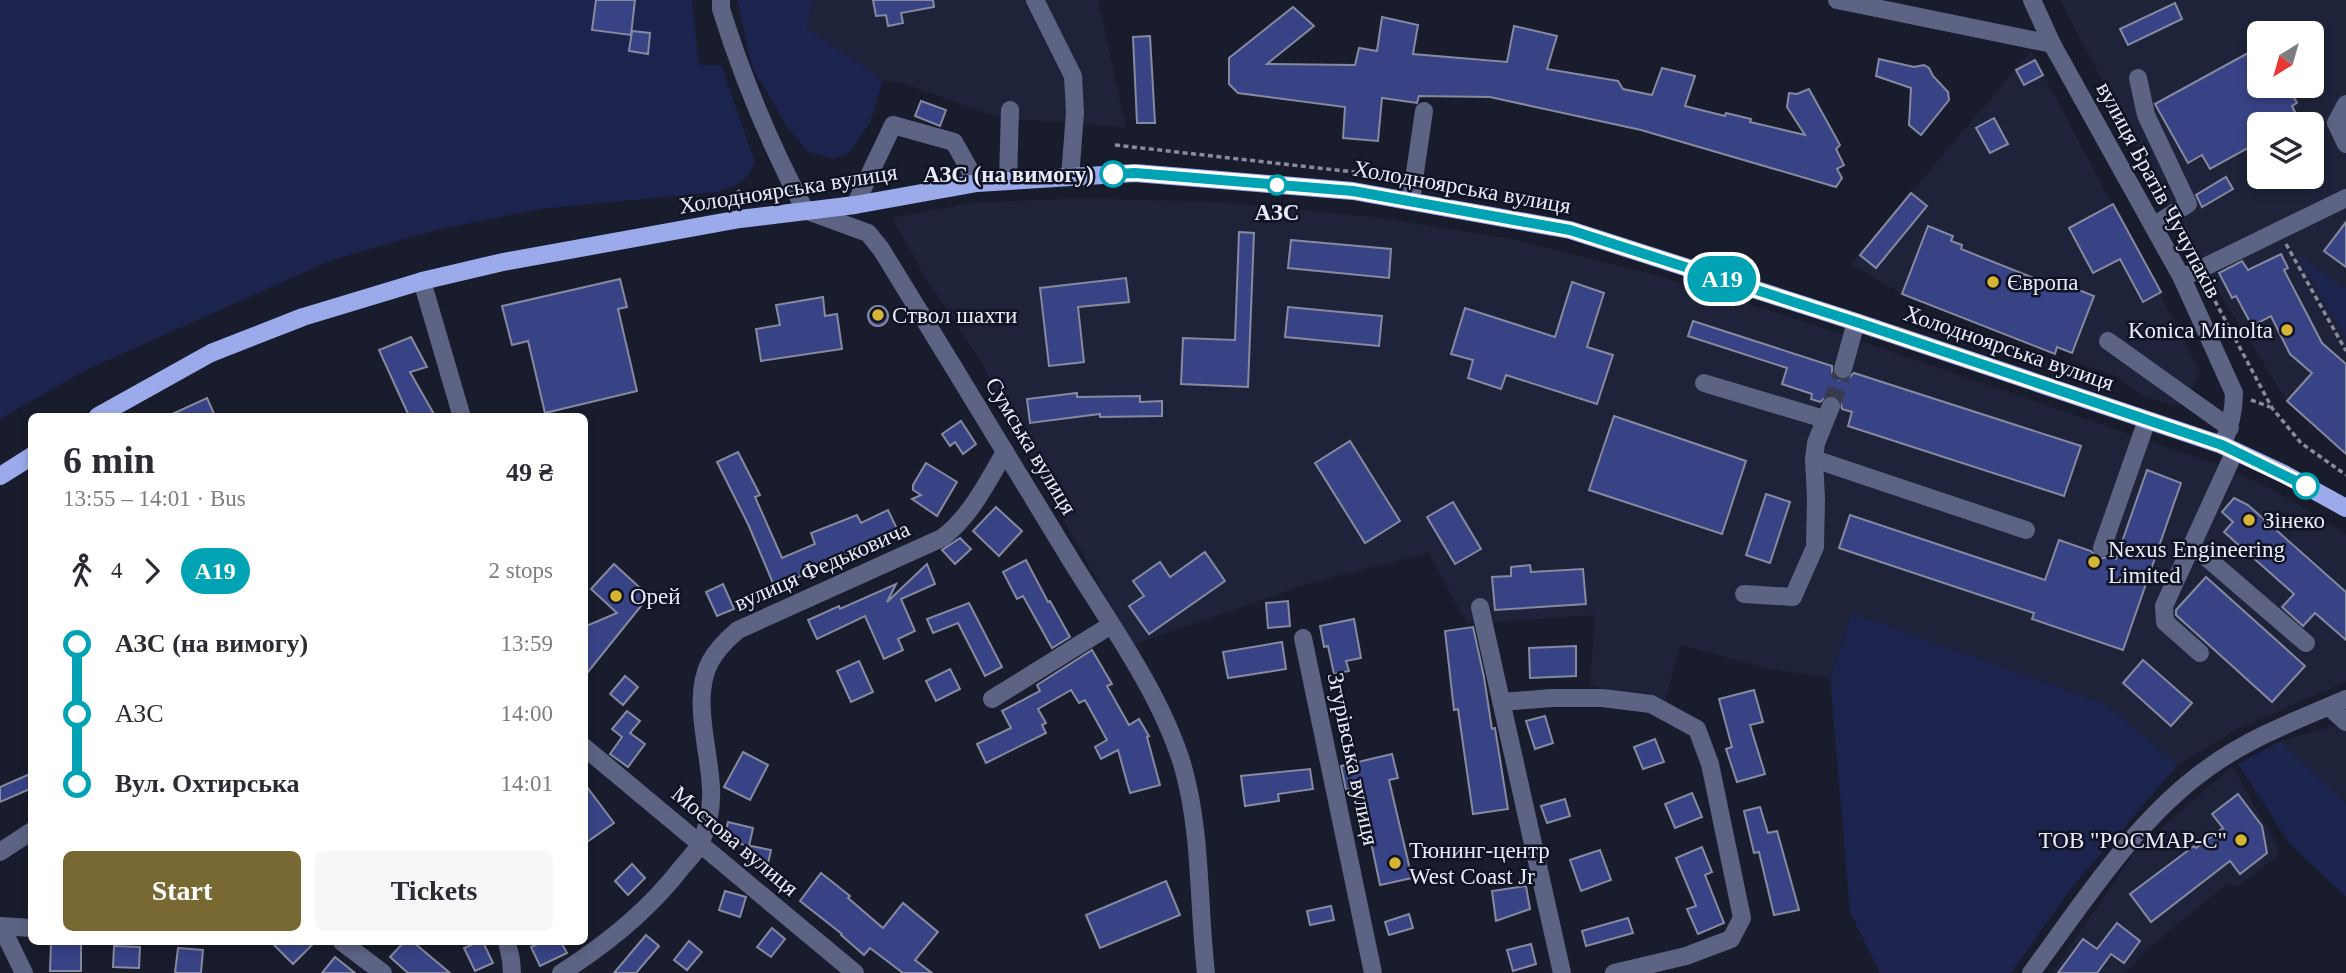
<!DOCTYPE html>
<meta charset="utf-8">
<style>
:root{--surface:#fff;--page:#f7f7f7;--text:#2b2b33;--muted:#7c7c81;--accent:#786933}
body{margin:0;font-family:"Times New Roman",serif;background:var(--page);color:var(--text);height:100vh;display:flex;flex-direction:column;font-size:26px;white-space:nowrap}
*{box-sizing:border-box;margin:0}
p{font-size:23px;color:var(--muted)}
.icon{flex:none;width:38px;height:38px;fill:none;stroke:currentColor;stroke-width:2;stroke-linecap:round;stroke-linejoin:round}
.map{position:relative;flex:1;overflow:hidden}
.drawer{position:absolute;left:28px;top:413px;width:560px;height:532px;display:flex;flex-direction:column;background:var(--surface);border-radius:10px;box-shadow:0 4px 10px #0003}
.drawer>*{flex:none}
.badge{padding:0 14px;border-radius:23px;font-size:24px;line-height:46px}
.needle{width:46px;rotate:217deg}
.tools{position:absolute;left:2247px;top:21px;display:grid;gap:14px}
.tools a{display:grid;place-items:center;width:77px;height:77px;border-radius:10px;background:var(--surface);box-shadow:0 4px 10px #0003;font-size:35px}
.map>.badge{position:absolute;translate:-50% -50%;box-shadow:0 0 0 4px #fff}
.legs{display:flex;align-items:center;gap:10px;height:77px;padding:0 35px;font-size:23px}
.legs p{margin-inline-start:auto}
.summary{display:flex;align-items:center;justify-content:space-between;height:119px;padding:0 35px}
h1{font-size:38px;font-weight:800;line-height:52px}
.action{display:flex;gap:14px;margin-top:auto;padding:14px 35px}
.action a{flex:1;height:80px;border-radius:10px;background:var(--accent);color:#fff;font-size:28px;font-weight:800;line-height:80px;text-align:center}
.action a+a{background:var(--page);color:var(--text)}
ul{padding:0 35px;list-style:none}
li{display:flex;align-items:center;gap:24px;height:70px;font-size:26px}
li i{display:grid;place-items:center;width:10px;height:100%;margin:0 9px;background:currentColor}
li i::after{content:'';width:18px;height:18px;margin:-9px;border:5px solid;border-radius:50%;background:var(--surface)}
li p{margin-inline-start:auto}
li:first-child i{background:linear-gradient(#0000 50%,currentColor 0)}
li:last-child i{background:linear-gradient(currentColor 50%,#0000 0)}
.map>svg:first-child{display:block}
</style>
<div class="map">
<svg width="2346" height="973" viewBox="0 0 2346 973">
<rect width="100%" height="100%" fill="#191c2d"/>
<!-- built -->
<g fill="#1e233a" fill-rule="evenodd">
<path d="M814,0H1098L1126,127L1000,118L902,83L883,80L807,28Z"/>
<path d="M2060,0H2346V454L2287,401L2181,231ZM2259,33H2312V86H2259ZM2259,124H2312V177H2259Z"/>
<path d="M2031,51L2201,372L2183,405H2172L2139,394L2118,377L2071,360L2072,353L2058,347L2055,354L1902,294L1850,264Z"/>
<path d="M1083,198L1217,202L1374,217L1512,239L1652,274L1797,319L2214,463L2276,491L2346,534V682L2231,732L2178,765L2106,704L1852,613L1830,678L1770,669L1680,645L1664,706L1590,685L1595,615L1467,624L1429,553L1316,581L1133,645L1015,432L983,365L927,280L892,218L970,203Z"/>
<path d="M2346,720V803L2281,741L2337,725Z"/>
<path d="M2232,766L2279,849L2275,858L2238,886L2227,884L2154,943L2125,973H2052L2134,853Z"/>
</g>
<!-- green -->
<g fill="#1c234c">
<path d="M0,0H692L699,65H721L755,162C747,182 736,186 717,192L539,209L436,230L332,260L88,369L0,419Z"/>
<path d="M737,0H814L807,28L883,80L870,123L848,154L833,159L807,151L786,125L752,67Z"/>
<path d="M2296,254L2346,289V339Z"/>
<path d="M1852,613L2106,704L2178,765L2072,887L2011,973H1880L1850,912L1830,678Z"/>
<path d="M2281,741L2346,803V897L2290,844L2238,764Z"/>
</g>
<!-- building -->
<g fill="#384386" stroke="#858a9f" stroke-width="2">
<path d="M596,0H635L631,35L592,30Z"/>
<path d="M873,0H933L934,7L901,13L903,23L888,26L886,15L876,16Z"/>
<path d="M2175,3L2182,19L2128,45L2120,29Z"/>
<path d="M1293,7L1314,26L1267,64L1355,65L1359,48L1377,51L1382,17L1418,25L1413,54L1507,62L1514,26L1557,36L1547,69L1618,81L1623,89L1652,95L1662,68L1695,76L1685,106L1725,116L1726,113L1751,119L1750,122L1805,135L1787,107L1789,93L1797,94L1809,89L1840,145L1836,149L1844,165L1837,169L1842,178L1836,187L1641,130L1490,97L1419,96L1417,103L1382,98L1378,141L1343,138L1345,107L1238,93L1229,84V58Z"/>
<path d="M632,31L650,33L648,54L629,51Z"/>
<path d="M1150,36L1155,123H1137L1133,37Z"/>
<path d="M2259,47V86H2288L2297,103L2292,106L2299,120L2292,124H2259V142L2210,169L2202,155L2188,163L2155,104Z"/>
<path d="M1879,59L1914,67L1924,65L1929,68L1933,76L1948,92L1949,100L1921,135L1909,125L1911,88L1876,76Z"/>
<path d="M2035,60L2043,75L2024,85L2016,70Z"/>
<path d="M921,101L946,110L940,126L915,116Z"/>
<path d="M1994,118L2008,144L1990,153L1976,128Z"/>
<path d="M2226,177L2233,189L2202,207L2196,195Z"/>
<path d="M1911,193L1927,206L1876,268L1860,255Z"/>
<path d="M2113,204L2161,292L2143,302L2120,259L2093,273L2069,228Z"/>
<path d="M2346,222V267L2324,251Z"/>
<path d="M1928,226L1953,236L1951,241L1962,245L1961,249L2046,283L2048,278L2094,296L2072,353L2057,347L2055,354L1902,294Z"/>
<path d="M1239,232L1254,233L1248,387L1181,384L1183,338L1235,340Z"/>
<path d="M1291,240L1391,249L1389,278L1288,268Z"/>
<path d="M2281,254L2288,268L2284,270L2322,343L2346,364V454L2287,401L2312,373L2290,354L2271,316L2252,326L2236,296L2232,298L2219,273L2242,261L2248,270Z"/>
<path d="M1126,278L1129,302L1078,307L1084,362L1049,366L1040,288Z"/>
<path d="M620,279L627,307L618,309L637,391L545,413L528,341L512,345L502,306Z"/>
<path d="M1572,282L1604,293L1587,347L1613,355L1597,404L1506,375L1501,389L1468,378L1473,360L1451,354L1465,308L1555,337Z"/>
<path d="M823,297L825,316L837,314L842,349L761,361L756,329L780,325L776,305Z"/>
<circle cx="878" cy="316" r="10"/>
<path d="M1288,307L1382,316L1379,346L1285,337Z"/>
<path d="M1693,321L1832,366V372L1839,380H1846L1854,373L2081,446L2064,496L1848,426L1852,412L1842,409L1840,400L1836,396L1829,395L1820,402L1811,399L1812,394L1782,384L1787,368L1688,336Z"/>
<path d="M411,337L427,367L410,372L435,416H409L379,350Z"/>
<path d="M1077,393V397L1140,396V402L1162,401V416L1100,417V414L1030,423L1027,399Z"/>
<path d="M207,398L215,416H168Z"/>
<path d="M1614,416L1746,461L1722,534L1589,490Z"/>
<path d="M961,421L976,444L963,454L955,442L950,446L942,434Z"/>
<path d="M1350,441L1400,521L1365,543L1315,463Z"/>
<path d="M738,452L760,495L755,497L782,558L815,544L811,533L857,515L861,523L888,510L898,531L775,588L748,524L717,462Z"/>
<path d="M926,463L957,482L937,516L912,499L921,495L913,490V485Z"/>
<path d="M2147,470L2181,483L2123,650L2032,619L2034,613L1839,548L1850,515L2045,580L2059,540L2091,551L2099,559L2109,557L2116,559Z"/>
<path d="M1766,494L1790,502L1770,563L1746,555Z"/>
<path d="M2234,498L2248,505L2346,592V640L2315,613L2303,626L2282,607L2294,594L2224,532L2233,522L2222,512Z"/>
<path d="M1453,502L1481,549L1455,564L1427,517Z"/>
<path d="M996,507L1022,531L999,556L973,531Z"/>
<path d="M960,538L971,549L955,564L942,550Z"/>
<path d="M1205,552L1225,581L1149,634L1129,606L1144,596L1133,581L1160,562L1170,577Z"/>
<path d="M1026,560L1048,602L1050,601L1070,637L1052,648L1023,596L1017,599L1003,572Z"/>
<path d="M614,564L649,596L584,677V627L617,613L591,589Z"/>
<path d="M927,564L935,584L901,599L915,631L898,639L903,650L884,659L865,616L817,639L808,620L839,606L840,609L896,584L887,602Z"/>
<path d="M1530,565L1531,572L1583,569L1586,604L1495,610L1492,577L1511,576V567Z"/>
<path d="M2206,577L2305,666L2272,702L2176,615V610Z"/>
<path d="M723,584L734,609L717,616L706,592Z"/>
<path d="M1288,601L1290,626L1268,628L1266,603Z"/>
<path d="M969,603L1002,667L985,676L958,623L933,633L927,619Z"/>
<path d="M1354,619L1361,658L1346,661L1349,671L1334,674L1328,646L1324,647L1320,626Z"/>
<path d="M1473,627L1484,677L1492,729L1495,728L1508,809L1473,814L1458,709L1454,710L1445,631Z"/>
<path d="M1282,642L1286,669L1228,678L1223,652Z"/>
<path d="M1576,646V676L1530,678L1529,648Z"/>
<path d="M1092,650L1112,684L1107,686L1129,725L1139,719L1149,736L1147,737L1160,785L1130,793L1118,750L1101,759L1095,747L1107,740L1085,700L1079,703L1071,690L1038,709L1046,723L1042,725L1046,733L986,763L977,744L1011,728L1002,711L1040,691L1037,685Z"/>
<path d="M2143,660L2192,703L2171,726L2123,683Z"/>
<path d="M859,661L873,692L851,702L837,671Z"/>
<path d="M950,669L960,689L936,701L926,681Z"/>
<path d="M625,676L638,687L623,705L610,694Z"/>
<path d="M1754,690L1763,722L1750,725L1765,774L1737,782L1726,749L1732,747L1719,699Z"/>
<path d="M627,711L640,721L630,733L645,744L628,767L610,754L622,737L612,729Z"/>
<path d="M1545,716L1553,743L1535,749L1526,721Z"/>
<path d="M1655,739L1664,762L1643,769L1634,747Z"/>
<path d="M743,752L768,765L750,800L724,787Z"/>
<path d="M1392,754L1398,778L1389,780L1412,878L1380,885L1370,837H1367L1355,788L1346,790L1341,766Z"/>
<path d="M1310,769L1313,789L1278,794L1279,801L1245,806L1241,776Z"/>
<path d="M32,773V788L0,802V787Z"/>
<path d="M584,783L614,823L584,844Z"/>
<path d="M1692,793L1702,817L1675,828L1665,804Z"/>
<path d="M2238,794L2262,826L2267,853L2240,874L2230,861L2151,922L2130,894L2194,846L2196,848L2223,828L2212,814Z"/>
<path d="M1565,799L1570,816L1547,823L1541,806Z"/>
<path d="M1760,807L1768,833L1777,831L1799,910L1774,915L1759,852L1754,853L1744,811Z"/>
<path d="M728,822L753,828L749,846L724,840Z"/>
<path d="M751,846L771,850L767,868L747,864Z"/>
<path d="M1702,847L1712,872L1705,875L1724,923L1698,934L1687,909L1696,906L1676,858Z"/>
<path d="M1600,850L1611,880L1581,891L1570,860Z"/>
<path d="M632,864L645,878L628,895L615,881Z"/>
<path d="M821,873L850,896L848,898L883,928L903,903L938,932L915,960L932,973H903L870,948L864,955L841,935L842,934L800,901Z"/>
<path d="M1166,881L1180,915L1100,948L1086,915Z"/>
<path d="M1526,886L1530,909L1496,921L1492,891Z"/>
<path d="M725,891L746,897L740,917L719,910Z"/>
<path d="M1331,906L1334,920L1310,925L1307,911Z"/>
<path d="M1409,914L1413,928L1389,935L1385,922Z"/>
<path d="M1628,918L1633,933L1586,946L1582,931Z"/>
<path d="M2117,923L2140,941L2124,963L2111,954L2097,973H2058L2083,939L2097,949Z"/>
<path d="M772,928L785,939L771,957L757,947Z"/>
<path d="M646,935L659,946L636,973H614Z"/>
<path d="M689,941L702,952L687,970L674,960Z"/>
<path d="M271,942H315L293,964Z"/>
<path d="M404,942H413L450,973H408L390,957Z"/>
<path d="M478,942H483L493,963L475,971L464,948Z"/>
<path d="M542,942H561L567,953L540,966L531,947Z"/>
<path d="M51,943L81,944V971H50Z"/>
<path d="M1531,944L1536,964L1513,971L1507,950Z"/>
<path d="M114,946L140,947L139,968L113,967Z"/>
<path d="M178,948L203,950L201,973H175Z"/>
<path d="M335,957L355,973H322Z"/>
</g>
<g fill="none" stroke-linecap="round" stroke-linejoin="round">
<!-- minor-tunnel -->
<path stroke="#383b4b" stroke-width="18" stroke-dasharray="18 9" stroke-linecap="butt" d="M1831,406L1843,369"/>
<!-- path -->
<g stroke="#898c9a" stroke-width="3.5" stroke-dasharray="5 3.5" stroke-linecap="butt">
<path d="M1115,145L1398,177"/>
<path d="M738,190L743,203"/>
<path d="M2286,244L2346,351"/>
<path d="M2207,286L2272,408L2301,443L2346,475"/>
<path d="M2251,400L2270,407"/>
</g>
<!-- minor -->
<g stroke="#5c6383" stroke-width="18">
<path d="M721,0V9C743,79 770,145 805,210L868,233L881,249C945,353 1009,458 1072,562C1111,625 1162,696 1183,767C1202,834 1198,905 1206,973"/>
<path d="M1035,0L1073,76L1075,113L1070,177"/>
<path d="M1837,0L2052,44"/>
<path d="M2032,0L2052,44L2182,278L2234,393C2234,413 2230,428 2222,445"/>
<path d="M2138,78L2146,115L2188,204L2153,226"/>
<path d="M2346,104L2336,123L2346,144"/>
<path d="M1008,181L1010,110"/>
<path d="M1411,200L1424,111"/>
<path d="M855,205L893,125L954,142L977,183"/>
<path d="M2182,278L2346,198"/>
<path d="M422,281L461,414"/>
<path d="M2108,341L2230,428"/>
<path d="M1843,369L1856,322"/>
<path d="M1704,383L1824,419"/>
<path d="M1814,459L2026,530"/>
<path d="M2192,545L2306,643"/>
<path d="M2102,548L2147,420"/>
<path d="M1744,594L1793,597L1815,547L1816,499L1814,459L1816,443L1831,406"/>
<path d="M1480,607L1562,973"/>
<path d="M1303,638L1373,973"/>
<path d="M2200,653L2165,622L2164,606L2235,451"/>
<path d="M992,699L1111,625"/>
<path d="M1502,702L1551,698H1602L1651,704L1697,729L1710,764L1742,918L1731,939L1686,956L1614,973"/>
<path d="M2329,707L2346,722"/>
<path d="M584,747L855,973"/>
<path d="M0,852L32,831"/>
<path d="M0,926L32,928"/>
<path d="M1,926L24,973"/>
<path d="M342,942L383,973"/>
<path d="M507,942L511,960L512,973"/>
<path d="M561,973C607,944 649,910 682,867C688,860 697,851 701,842C708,826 712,806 711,789C710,751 691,698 710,662C717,649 726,640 738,630L942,538C971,516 986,484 1005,452"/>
<path d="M2031,973C2083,903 2136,819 2208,768C2249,738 2299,719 2346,699"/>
</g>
<!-- major -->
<g stroke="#9aaaeb" stroke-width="18">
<path d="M98,416L211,353L303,317L422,281L503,262L740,219L855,205L977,183L1135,173L1353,191L1570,230L1856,322L2222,445L2284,474L2346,508"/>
<path d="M0,476L32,456"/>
</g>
</g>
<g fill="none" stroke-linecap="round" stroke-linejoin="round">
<defs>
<path id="line-1" d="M1113,174L1135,173L1353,191L1570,230L1856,322L2222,445L2306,486"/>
</defs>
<!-- line-1 casing -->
<use href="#line-1" stroke="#fff" stroke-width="16"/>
<!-- line-1 -->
<use href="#line-1" stroke="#00a3b4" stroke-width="10"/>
</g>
<!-- markers -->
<g fill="#fff" stroke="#00a3b4" stroke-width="3.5">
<circle cx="1113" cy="174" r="12"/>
<circle cx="1277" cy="185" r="9"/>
<circle cx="2306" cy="486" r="12"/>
</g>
<g fill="#d6b534" stroke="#101323" stroke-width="2.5">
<circle cx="1993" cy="282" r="7"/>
<circle cx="878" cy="315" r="7"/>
<circle cx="2287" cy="330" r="7"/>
<circle cx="2249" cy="520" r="7"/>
<circle cx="2094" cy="562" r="7"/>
<circle cx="616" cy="596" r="7"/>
<circle cx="2241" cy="840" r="7"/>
<circle cx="1395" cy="863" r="7"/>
</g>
<g text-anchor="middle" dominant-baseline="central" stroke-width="5" stroke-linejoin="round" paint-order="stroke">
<!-- stop labels -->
<g font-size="23" font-weight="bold" fill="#e9ecf8" stroke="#101323" text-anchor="end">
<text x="1094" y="174">АЗС (на вимогу)</text>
<text x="1277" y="212" text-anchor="middle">АЗС</text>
</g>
<!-- street labels -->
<g font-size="23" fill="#e9ecf8" stroke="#101323">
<text transform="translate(1462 187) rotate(10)">Холодноярська вулиця</text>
<text transform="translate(788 189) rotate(-9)">Холодноярська вулиця</text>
<text transform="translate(2159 190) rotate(62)">вулиця Братів Чучупаків</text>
<text transform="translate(2009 348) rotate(19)">Холодноярська вулиця</text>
<text transform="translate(1031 446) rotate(59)">Сумська вулиця</text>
<text transform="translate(822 566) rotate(-24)">вулиця Федьковича</text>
<text transform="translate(1353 759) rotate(78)">Згурівська вулиця</text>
<text transform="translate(735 841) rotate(40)">Мостова вулиця</text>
</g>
<!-- poi labels -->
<g font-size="23" fill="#e9ecf8" stroke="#101323" text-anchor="start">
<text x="2007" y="282">Європа</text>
<text x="892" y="315">Ствол шахти</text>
<text x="2273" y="330" text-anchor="end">Konica Minolta</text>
<text x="2263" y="520">Зінеко</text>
<text x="2108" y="549">Nexus Engineering<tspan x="2108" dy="26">Limited</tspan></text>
<text x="630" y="596">Орей</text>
<text x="2227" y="840" text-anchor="end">ТОВ "РОСМАР-С"</text>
<text x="1409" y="850">Тюнинг-центр<tspan x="1409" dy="26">West Coast Jr</tspan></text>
</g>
</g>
</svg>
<div class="tools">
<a><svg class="needle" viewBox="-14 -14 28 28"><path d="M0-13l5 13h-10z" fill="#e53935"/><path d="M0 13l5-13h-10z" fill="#7c7c81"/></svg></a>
<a><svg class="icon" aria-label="layers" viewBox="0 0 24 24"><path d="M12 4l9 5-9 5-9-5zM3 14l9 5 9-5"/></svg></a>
</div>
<b class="badge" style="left:1722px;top:279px;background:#00a3b4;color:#fff">А19</b>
<section class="drawer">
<div class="summary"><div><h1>6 min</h1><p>13:55 – 14:01 · Bus</p></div><b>49 ₴</b></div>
<div class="legs"><svg class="icon" aria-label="walk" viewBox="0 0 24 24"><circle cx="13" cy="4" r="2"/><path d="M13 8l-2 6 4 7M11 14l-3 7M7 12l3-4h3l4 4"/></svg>4<svg class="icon" aria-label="forward" viewBox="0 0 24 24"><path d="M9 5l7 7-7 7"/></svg><b class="badge" style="background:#00a3b4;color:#fff">А19</b><p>2 stops</p></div>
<ul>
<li><i style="color:#00a3b4"></i><b>АЗС (на вимогу)</b><p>13:59</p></li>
<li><i style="color:#00a3b4"></i><span>АЗС</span><p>14:00</p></li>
<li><i style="color:#00a3b4"></i><b>Вул. Охтирська</b><p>14:01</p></li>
</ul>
<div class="action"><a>Start</a><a>Tickets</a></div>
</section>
</div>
